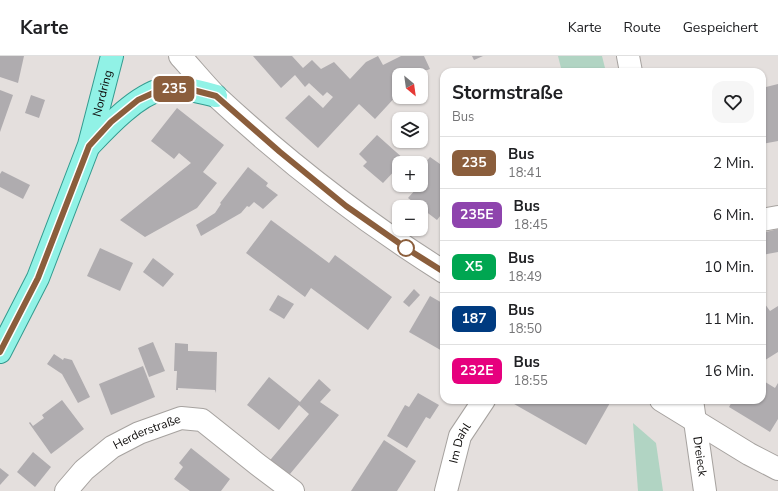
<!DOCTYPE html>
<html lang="de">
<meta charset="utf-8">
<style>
:root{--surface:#fff;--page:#f6f6f6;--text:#202124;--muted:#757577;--line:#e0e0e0}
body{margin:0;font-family:"Nunito Sans",sans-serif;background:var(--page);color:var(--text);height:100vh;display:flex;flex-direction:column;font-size:15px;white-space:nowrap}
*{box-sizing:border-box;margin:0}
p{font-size:13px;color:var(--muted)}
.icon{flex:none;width:22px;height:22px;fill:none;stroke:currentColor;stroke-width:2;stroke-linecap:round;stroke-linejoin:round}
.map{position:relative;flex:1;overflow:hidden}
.sheet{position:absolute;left:440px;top:12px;width:326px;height:336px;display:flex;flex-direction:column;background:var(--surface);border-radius:12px;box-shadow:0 1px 3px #0004}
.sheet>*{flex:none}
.badge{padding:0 8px;border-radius:6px;font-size:14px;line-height:26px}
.needle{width:26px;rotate:151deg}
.fabs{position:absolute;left:392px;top:12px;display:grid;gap:8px}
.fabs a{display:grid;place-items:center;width:36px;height:36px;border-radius:8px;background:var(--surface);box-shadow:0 1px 3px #0004;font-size:20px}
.map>.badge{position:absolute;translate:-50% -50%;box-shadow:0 0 0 2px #fff}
.round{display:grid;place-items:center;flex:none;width:42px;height:42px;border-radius:12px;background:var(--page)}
.overview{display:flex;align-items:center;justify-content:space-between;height:68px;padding:0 12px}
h1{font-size:19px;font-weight:700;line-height:30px}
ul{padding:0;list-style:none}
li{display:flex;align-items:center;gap:12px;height:52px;padding:0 12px;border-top:1px solid var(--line)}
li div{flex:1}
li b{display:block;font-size:15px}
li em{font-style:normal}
li .badge{min-width:44px;font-weight:700;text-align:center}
header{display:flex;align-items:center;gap:24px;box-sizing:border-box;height:56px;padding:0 20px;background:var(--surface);border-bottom:1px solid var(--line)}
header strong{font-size:19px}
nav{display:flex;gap:22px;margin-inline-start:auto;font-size:14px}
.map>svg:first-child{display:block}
</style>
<header>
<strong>Karte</strong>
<nav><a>Karte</a><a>Route</a><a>Gespeichert</a></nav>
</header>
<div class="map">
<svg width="778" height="435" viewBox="0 0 778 435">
<rect width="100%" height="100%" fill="#e4dfdd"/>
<!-- green -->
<g fill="#b1d4c3">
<path d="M558,0H602L606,16H562Z"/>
<path d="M633,367L656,387L663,435H638Z"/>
</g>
<!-- building -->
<g fill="#afacaf">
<path d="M0,0H24L18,27L0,21Z"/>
<path d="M253,0H292L303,12L312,4L321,13L334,6L350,23L366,6L378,0L383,9L401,0H424L430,13L414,19H399V37L375,63L359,48L318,92L285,62L309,39L323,52L333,41L327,36L323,40L309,27L305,31L295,19L281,32Z"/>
<path d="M472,0H483L474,4Z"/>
<path d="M778,28V85L762,88V32Z"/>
<path d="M0,34L13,39L0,76Z"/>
<path d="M31,39L45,44L39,62L25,57Z"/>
<path d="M177,52L224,89L203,116L217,127L197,152L145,181L120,164L191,107L179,97L174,103L151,85Z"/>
<path d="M377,79L405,104L402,107H399V110L383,127L363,110L367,106L359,98Z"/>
<path d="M430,101L440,108L441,107L444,109V155L437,164L408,142L416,133L411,129H421V112Z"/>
<path d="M248,111L268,127L266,130L278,139L263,153L254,146L249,151L247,150L241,157L201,180L196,169L215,157L221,148L220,147Z"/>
<path d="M2,115L30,129L23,143L0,131V118Z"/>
<path d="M271,164L329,207L335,199L392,241L368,274L311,232L305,241L246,197Z"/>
<path d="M778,173V196L762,199V177Z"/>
<path d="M100,192L133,207L120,235L87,220Z"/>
<path d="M153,202L174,218L163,231L143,216Z"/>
<path d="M414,233L420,239L409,251L403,246Z"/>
<path d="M278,239L294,248L284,263L269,254Z"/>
<path d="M430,240L444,248V296L409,276Z"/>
<path d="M762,244L770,255L778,250V296L762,306Z"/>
<path d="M153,286L165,315L149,321L138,292Z"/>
<path d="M175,287L188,288V295L217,296L216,337L215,334L178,332V334H176L177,315H174Z"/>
<path d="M54,298L63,304L64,302L72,304L90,341L78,347L62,318L47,308Z"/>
<path d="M143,310L155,341L111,359L99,328Z"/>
<path d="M269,321L300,346L319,323L331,334L320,346L339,359L285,424L266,409L309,358L299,349L279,374L247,349Z"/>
<path d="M762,324L775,332L778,327V363L770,376L729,351L733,344H762Z"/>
<path d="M418,337L439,349L430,363L426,361L407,392L387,380L405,349L409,351Z"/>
<path d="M62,344L84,373L51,398L29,367L30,366L33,370L44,362L42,359Z"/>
<path d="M507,344H609L611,345L586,389Z"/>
<path d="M384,384L416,405L397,435H351Z"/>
<path d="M191,392L230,423L221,435H190L174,423L183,411L179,407Z"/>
<path d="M33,396L51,411L35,431L17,416Z"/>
<path d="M0,412L9,419L0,429Z"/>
</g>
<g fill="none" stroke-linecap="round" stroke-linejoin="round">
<defs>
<g id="minor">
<path d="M180,0C192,13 204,28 217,41C287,106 363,165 444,216"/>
<path d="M628,0L631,16"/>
<path d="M762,164L778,161"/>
<path d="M661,344L749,398L778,413"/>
<path id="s1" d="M692,344L705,435"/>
<path id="s2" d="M66,435L84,414L112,391L139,377L181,362L202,364L257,408L293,435"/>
<path id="s3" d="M446,435L460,380L484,344"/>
</g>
<g id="major">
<path d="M90,89C108,70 136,40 162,33C177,29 201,36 216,40"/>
<path id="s4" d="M0,296L38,222L89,89L112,0"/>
</g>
</defs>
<!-- minor casing -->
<use href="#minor" stroke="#a6a29f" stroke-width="24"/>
<!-- major casing -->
<use href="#major" stroke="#339b8f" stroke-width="24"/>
<!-- minor -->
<use href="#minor" stroke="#fff" stroke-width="22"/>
<!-- major -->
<use href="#major" stroke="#91f2e6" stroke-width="22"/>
</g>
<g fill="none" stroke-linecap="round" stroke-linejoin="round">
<defs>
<path id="line" d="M0,296L38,222L89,90L111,66L138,44L162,33H189L216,40L280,96L346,150L409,194L444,216"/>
</defs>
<!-- line casing -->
<use href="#line" stroke="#fff" stroke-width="9"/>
<!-- line -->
<use href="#line" stroke="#8b5e3c" stroke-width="6"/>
</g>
<!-- markers -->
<circle fill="#fff" stroke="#8b5e3c" stroke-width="2" cx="406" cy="192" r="8"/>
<g text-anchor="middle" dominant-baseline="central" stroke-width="4" stroke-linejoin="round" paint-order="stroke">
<!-- street labels -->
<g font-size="12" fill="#0d0b0a" stroke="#e4dfdd">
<text stroke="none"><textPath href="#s4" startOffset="279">Nordring</textPath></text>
<text stroke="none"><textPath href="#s2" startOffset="102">Herderstraße</textPath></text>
<text stroke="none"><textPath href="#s3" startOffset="50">Im Dahl</textPath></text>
<text stroke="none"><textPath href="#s1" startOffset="57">Dreieck</textPath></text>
</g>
</g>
</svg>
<div class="fabs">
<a><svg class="needle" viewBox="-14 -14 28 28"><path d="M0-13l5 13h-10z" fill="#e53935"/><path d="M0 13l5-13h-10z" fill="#757577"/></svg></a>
<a><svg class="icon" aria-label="layers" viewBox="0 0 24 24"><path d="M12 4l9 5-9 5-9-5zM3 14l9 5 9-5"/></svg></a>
<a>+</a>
<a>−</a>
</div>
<b class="badge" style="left:174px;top:33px;background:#8b5e3c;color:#fff">235</b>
<section class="sheet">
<div class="overview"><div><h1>Stormstraße</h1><p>Bus</p></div><a class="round"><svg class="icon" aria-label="heart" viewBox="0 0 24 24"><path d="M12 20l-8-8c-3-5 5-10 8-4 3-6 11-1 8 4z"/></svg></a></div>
<ul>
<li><span class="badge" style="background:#8b5e3c;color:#fff">235</span><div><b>Bus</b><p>18:41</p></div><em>2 Min.</em></li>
<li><span class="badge" style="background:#8e44ad;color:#fff">235E</span><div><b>Bus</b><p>18:45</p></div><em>6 Min.</em></li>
<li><span class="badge" style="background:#00a651;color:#fff">X5</span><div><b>Bus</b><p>18:49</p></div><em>10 Min.</em></li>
<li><span class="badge" style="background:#003b80;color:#fff">187</span><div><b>Bus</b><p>18:50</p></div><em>11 Min.</em></li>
<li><span class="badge" style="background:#e6007e;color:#fff">232E</span><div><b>Bus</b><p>18:55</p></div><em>16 Min.</em></li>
</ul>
</section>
</div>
